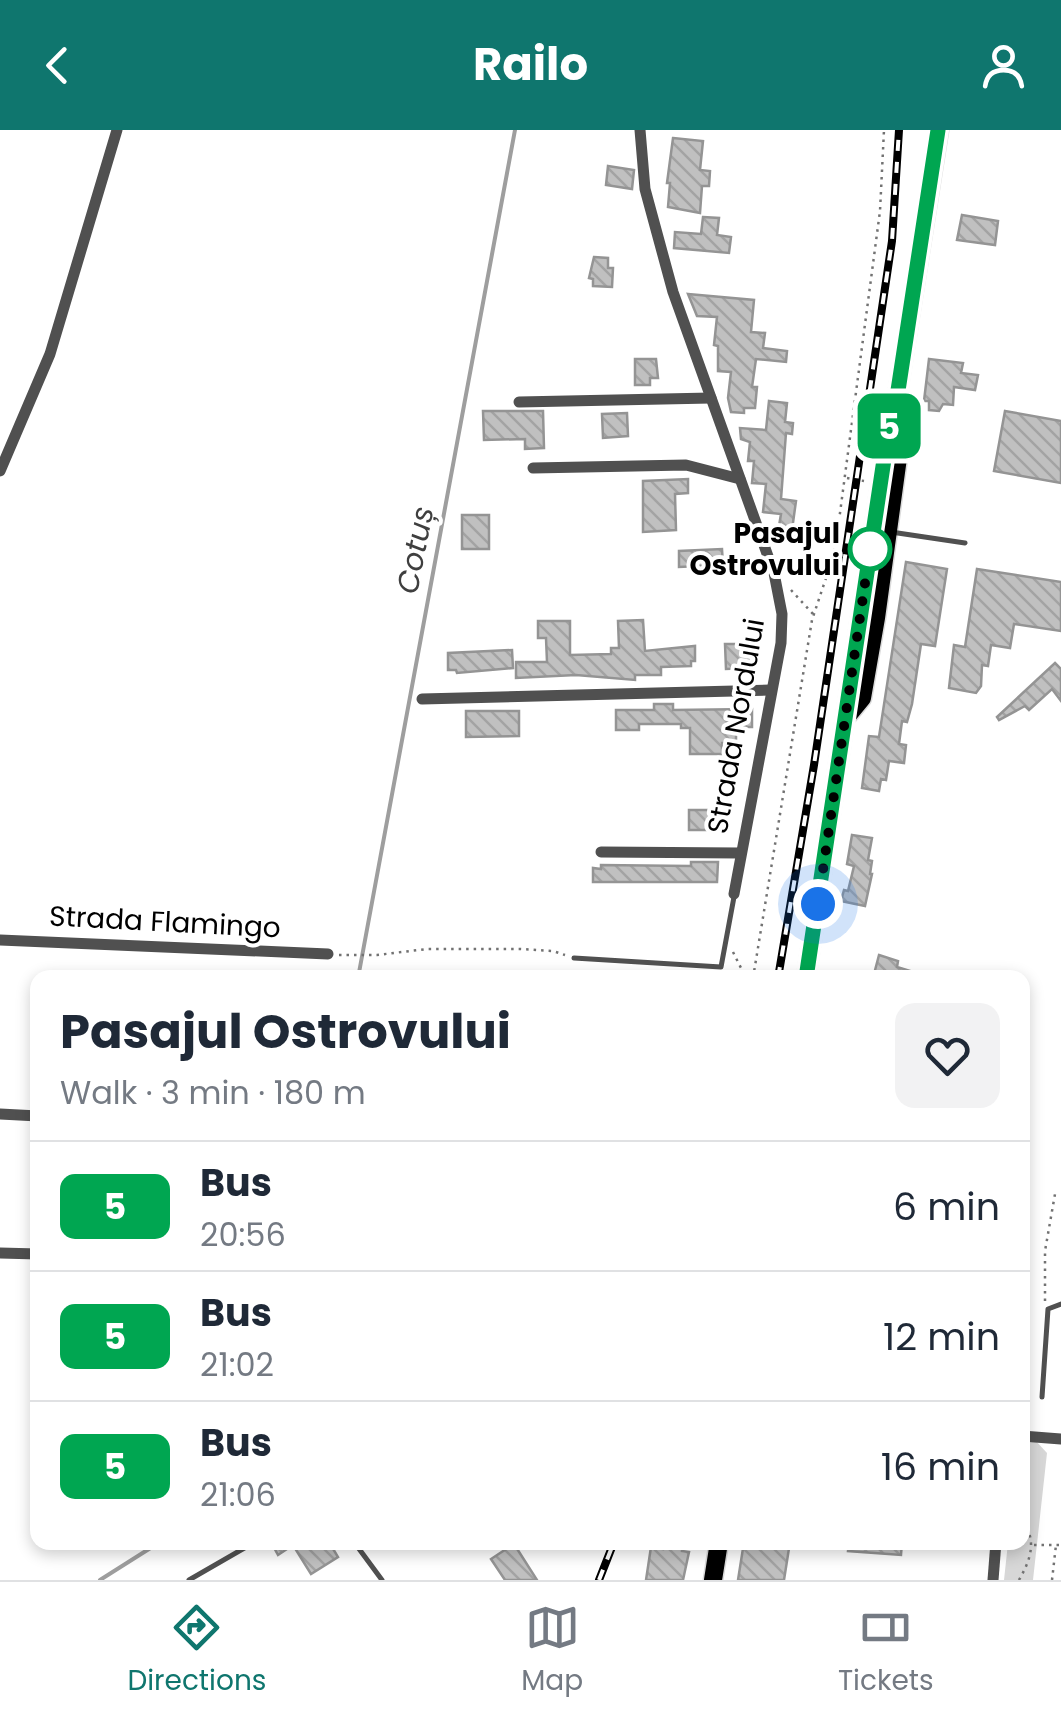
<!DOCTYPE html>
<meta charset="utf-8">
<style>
:root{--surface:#fff;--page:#f2f2f3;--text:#1f2937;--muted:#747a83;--line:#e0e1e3;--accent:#0f766e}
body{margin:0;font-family:Poppins,sans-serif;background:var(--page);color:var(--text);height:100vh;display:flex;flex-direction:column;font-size:38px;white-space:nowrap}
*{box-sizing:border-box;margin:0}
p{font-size:32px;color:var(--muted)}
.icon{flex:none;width:55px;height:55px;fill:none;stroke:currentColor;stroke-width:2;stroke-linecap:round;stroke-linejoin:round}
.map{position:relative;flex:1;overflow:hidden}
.sheet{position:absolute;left:30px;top:840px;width:1000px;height:580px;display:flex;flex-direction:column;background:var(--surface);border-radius:20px;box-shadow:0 5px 15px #0003}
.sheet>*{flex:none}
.badge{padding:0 20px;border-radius:15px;font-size:35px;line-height:65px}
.you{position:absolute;width:50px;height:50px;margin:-25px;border:8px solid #fff;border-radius:50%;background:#1a73e8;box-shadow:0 0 0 15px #1a73e833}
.map>.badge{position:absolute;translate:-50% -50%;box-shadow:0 0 0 5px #fff}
.round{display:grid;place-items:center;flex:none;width:105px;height:105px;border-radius:20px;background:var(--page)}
.head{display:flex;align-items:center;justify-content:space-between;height:170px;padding:0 30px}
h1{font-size:48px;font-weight:700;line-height:75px}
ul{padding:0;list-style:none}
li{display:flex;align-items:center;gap:30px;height:130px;padding:0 30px;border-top:2px solid var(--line)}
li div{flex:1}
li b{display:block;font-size:38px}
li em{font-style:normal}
li .badge{min-width:110px;font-weight:700;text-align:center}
header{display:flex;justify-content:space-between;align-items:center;height:130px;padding:0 30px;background:var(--accent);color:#fff;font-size:45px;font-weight:700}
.dock{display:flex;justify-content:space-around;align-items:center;height:140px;border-top:2px solid var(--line);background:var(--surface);font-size:28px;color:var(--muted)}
.dock a{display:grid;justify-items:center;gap:5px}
.dock .selected{color:var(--accent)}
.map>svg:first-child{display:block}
</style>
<header><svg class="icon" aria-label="back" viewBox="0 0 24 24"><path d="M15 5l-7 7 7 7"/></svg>Railo<svg class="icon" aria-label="person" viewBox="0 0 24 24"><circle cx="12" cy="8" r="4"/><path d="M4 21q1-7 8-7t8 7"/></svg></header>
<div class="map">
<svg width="1061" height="1450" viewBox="0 0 1061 1450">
<defs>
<pattern id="building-back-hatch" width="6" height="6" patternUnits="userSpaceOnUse" patternTransform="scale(2.5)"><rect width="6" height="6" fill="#c0c0c0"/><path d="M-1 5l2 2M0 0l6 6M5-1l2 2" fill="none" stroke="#a3a3a3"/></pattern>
</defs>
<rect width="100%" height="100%" fill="#fff"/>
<!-- grass -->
<path fill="#d7d7d7" d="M1035,1310L1047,1323L1033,1450H1004L1008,1413L1022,1412L1023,1313Z"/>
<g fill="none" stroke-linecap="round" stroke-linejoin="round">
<!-- stream -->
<g stroke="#9e9e9e" stroke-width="4">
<path d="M358,848L515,0"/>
<path d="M100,1450L160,1412"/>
</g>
</g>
<!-- building -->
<g fill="url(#building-back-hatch)" stroke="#949494" stroke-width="2.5">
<path d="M673,8L703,11L700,40L710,41L709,56H702L700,83L668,77L670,53H667Z"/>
<path d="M608,36L634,40L632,59L606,55Z"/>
<path d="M962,85L998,91L995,115L957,110Z"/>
<path d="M703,87L719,88L717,105L731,107L729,123L674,118L675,102L701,104Z"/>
<path d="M594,127L608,128V138H613L612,157L593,156V149L589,148Z"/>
<path d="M688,164L754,170L751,202L765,203L763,218L787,221L786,232L756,229L752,257H757L755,278H744V283L731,282L728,268L731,242L718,241V216L714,215L717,187L697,186Z"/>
<path d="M635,229H656L658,248H650V255H635Z"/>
<path d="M929,229L963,233L961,243L978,245L975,260L954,257L953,275L943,274L939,281L929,280V271H924Z"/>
<path d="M769,271L787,273L785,292L793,293L792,304L786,303L781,369L796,371L792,400L809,402L807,413L777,408L781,384L763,382L766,354L752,353L754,331H748L750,312L741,309L740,298L766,300Z"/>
<path d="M483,281H543L544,318L525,319V309L484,310Z"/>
<path d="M1005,281L1061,291V353L994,341Z"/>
<path d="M627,283L628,306L603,308L602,284Z"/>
<path d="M688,349V363L675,364L676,400L643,402V351Z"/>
<rect x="462" y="385" width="27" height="34"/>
<path d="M722,419L723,435L679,437V421Z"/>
<path d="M906,432L947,439L935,516L921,514L912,574L907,592L902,591L899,614L906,615L904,633L889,631L886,650L881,649L879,661L862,658L869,606L879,607Z"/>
<path d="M977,439L1061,452V501L1014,494L1010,518L991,515L988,536L982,535L981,556L976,563L949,558L954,515L965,517Z"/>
<path d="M643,490L645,521L695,516V531H691V536L661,537V545H635V550L576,545L516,548V532H547L546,508H538V491H570V525L611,524V518H619L618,491Z"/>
<path d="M725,514H748L749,538L726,539Z"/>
<path d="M512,520L513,538L457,543L456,540H448V523Z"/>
<path d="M1055,533L1061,539V571L1052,559L1029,580L1025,576L999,590L997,587Z"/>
<path d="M654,574H673V580L752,579V597H736V613H722V624H690V598H681V594H639V600H616V580H654Z"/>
<path d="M466,581H519V606L466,607Z"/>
<rect x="689" y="680" width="28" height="20"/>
<path d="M852,705L872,708L868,730L872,731L870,744H872L865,776L841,771L844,760L848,761L854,736L847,734Z"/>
<path d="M691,732H718L717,752H593V738L601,739V735L691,736Z"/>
<path d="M879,825L898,831L897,837L923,845V848H873Z"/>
<path d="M271,1412H329L338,1427L311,1444L293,1415L278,1425Z"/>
<path d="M664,1412H683L682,1421L689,1422L683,1450H646L651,1417L663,1419Z"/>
<path d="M744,1412H790L784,1450H738Z"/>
<path d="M849,1412H902L901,1425L848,1421Z"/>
<path d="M514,1414L537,1450H505L491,1429Z"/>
</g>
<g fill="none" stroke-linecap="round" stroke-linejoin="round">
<defs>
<g id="primary">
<path d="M848,585L862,568L876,488L904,284L897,267"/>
<path d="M806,848L891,283L897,267L939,0"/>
<path d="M713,1450L719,1412"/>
</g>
</defs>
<!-- primary casing -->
<use href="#primary" stroke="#dbdbdb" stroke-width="21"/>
<!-- path -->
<g stroke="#727272" stroke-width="2.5" stroke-dasharray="2.5 5" stroke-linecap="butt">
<path d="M847,348L864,351"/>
<path d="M791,460L813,484"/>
<path d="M733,822L746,848"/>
<path d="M339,825H377L427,819H520L553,821L565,825"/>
<path d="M753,848L812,490L833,427L838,398L880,81L884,0"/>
<path d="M1045,1171V1121L1055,1064"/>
<path d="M1034,1415H1061"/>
<path d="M1019,1450C1030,1431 1038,1410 1022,1391"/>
<path d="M1052,1450L1056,1415"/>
</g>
<!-- lane -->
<g stroke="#505050" stroke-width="5">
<path d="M891,402L965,413"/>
<path d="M574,828L721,837L734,767"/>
<path d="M1042,1267L1048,1179L1061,1174"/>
<path d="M354,1412L382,1450"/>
<path d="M189,1450L255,1412"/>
</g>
<!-- street -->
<g stroke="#505050" stroke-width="11">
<path d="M640,0L645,59L673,162L774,443L782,484L781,513L734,764"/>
<path d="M519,272L711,268"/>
<path d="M533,338L686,335L740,349"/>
<path d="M0,341L50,224L117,0"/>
<path d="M422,569L771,560"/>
<path d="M601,722L739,723"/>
<path d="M0,810L328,824"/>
<path d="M0,984L38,986"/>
<path d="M0,1123L38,1124"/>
<path d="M1022,1306L1061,1309"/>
<path d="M993,1450L996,1412"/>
</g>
<!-- primary -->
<use href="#primary" stroke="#000" stroke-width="18"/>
<defs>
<g id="rail">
<path d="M778,848L814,635L892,111L899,0"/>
<path d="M599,1450L614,1412"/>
</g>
</defs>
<!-- rail casing -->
<use href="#rail" stroke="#000" stroke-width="8"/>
<!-- rail -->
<use href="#rail" stroke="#fff" stroke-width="4" stroke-dasharray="11" stroke-linecap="butt"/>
</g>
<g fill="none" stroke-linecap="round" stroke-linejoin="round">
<defs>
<path id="line" d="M806,848L891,283L897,267L938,0"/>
</defs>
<!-- line casing -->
<use href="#line" stroke="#fff" stroke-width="22"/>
<!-- line -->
<use href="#line" stroke="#00a651" stroke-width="15"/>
<!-- walk -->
<path stroke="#000" stroke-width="10" stroke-dasharray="0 18" d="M818,774L870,419"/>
</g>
<!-- markers -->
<circle fill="#fff" stroke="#00a651" stroke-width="5" cx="870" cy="419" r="20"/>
<g text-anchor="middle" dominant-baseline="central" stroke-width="8" stroke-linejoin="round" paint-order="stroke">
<!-- stop labels -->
<g font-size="28" font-weight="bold" fill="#000" stroke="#fff" text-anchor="end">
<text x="840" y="403">Pasajul<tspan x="840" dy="32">Ostrovului</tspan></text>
</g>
<!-- street labels -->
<g font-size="28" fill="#000" stroke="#fff">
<text transform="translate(736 596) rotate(-80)">Strada Nordului</text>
<text transform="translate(165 792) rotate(3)">Strada Flamingo</text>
</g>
<!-- water labels -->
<g font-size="30" font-style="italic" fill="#3f3f3f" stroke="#fff">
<text transform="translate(415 420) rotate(-79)">Cotuș</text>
</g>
</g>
</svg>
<div class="you" style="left:818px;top:774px"></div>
<b class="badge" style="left:889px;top:296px;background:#00a651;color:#fff">5</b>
<section class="sheet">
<div class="head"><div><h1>Pasajul Ostrovului</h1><p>Walk · 3 min · 180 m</p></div><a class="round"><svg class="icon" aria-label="heart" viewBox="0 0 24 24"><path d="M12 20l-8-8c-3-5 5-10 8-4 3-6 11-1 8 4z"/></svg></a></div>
<ul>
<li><span class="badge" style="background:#00a651;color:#fff">5</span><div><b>Bus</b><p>20:56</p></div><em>6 min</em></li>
<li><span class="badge" style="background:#00a651;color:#fff">5</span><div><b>Bus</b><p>21:02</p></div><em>12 min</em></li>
<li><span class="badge" style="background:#00a651;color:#fff">5</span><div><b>Bus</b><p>21:06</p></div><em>16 min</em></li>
</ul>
</section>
</div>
<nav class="dock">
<a class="selected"><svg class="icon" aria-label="directions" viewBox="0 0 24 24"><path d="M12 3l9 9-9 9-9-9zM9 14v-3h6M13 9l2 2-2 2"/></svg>Directions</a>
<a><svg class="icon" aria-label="map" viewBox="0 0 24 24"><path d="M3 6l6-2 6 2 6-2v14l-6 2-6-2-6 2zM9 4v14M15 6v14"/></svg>Map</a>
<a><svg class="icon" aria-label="tickets" viewBox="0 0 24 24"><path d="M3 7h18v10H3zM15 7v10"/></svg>Tickets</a>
</nav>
